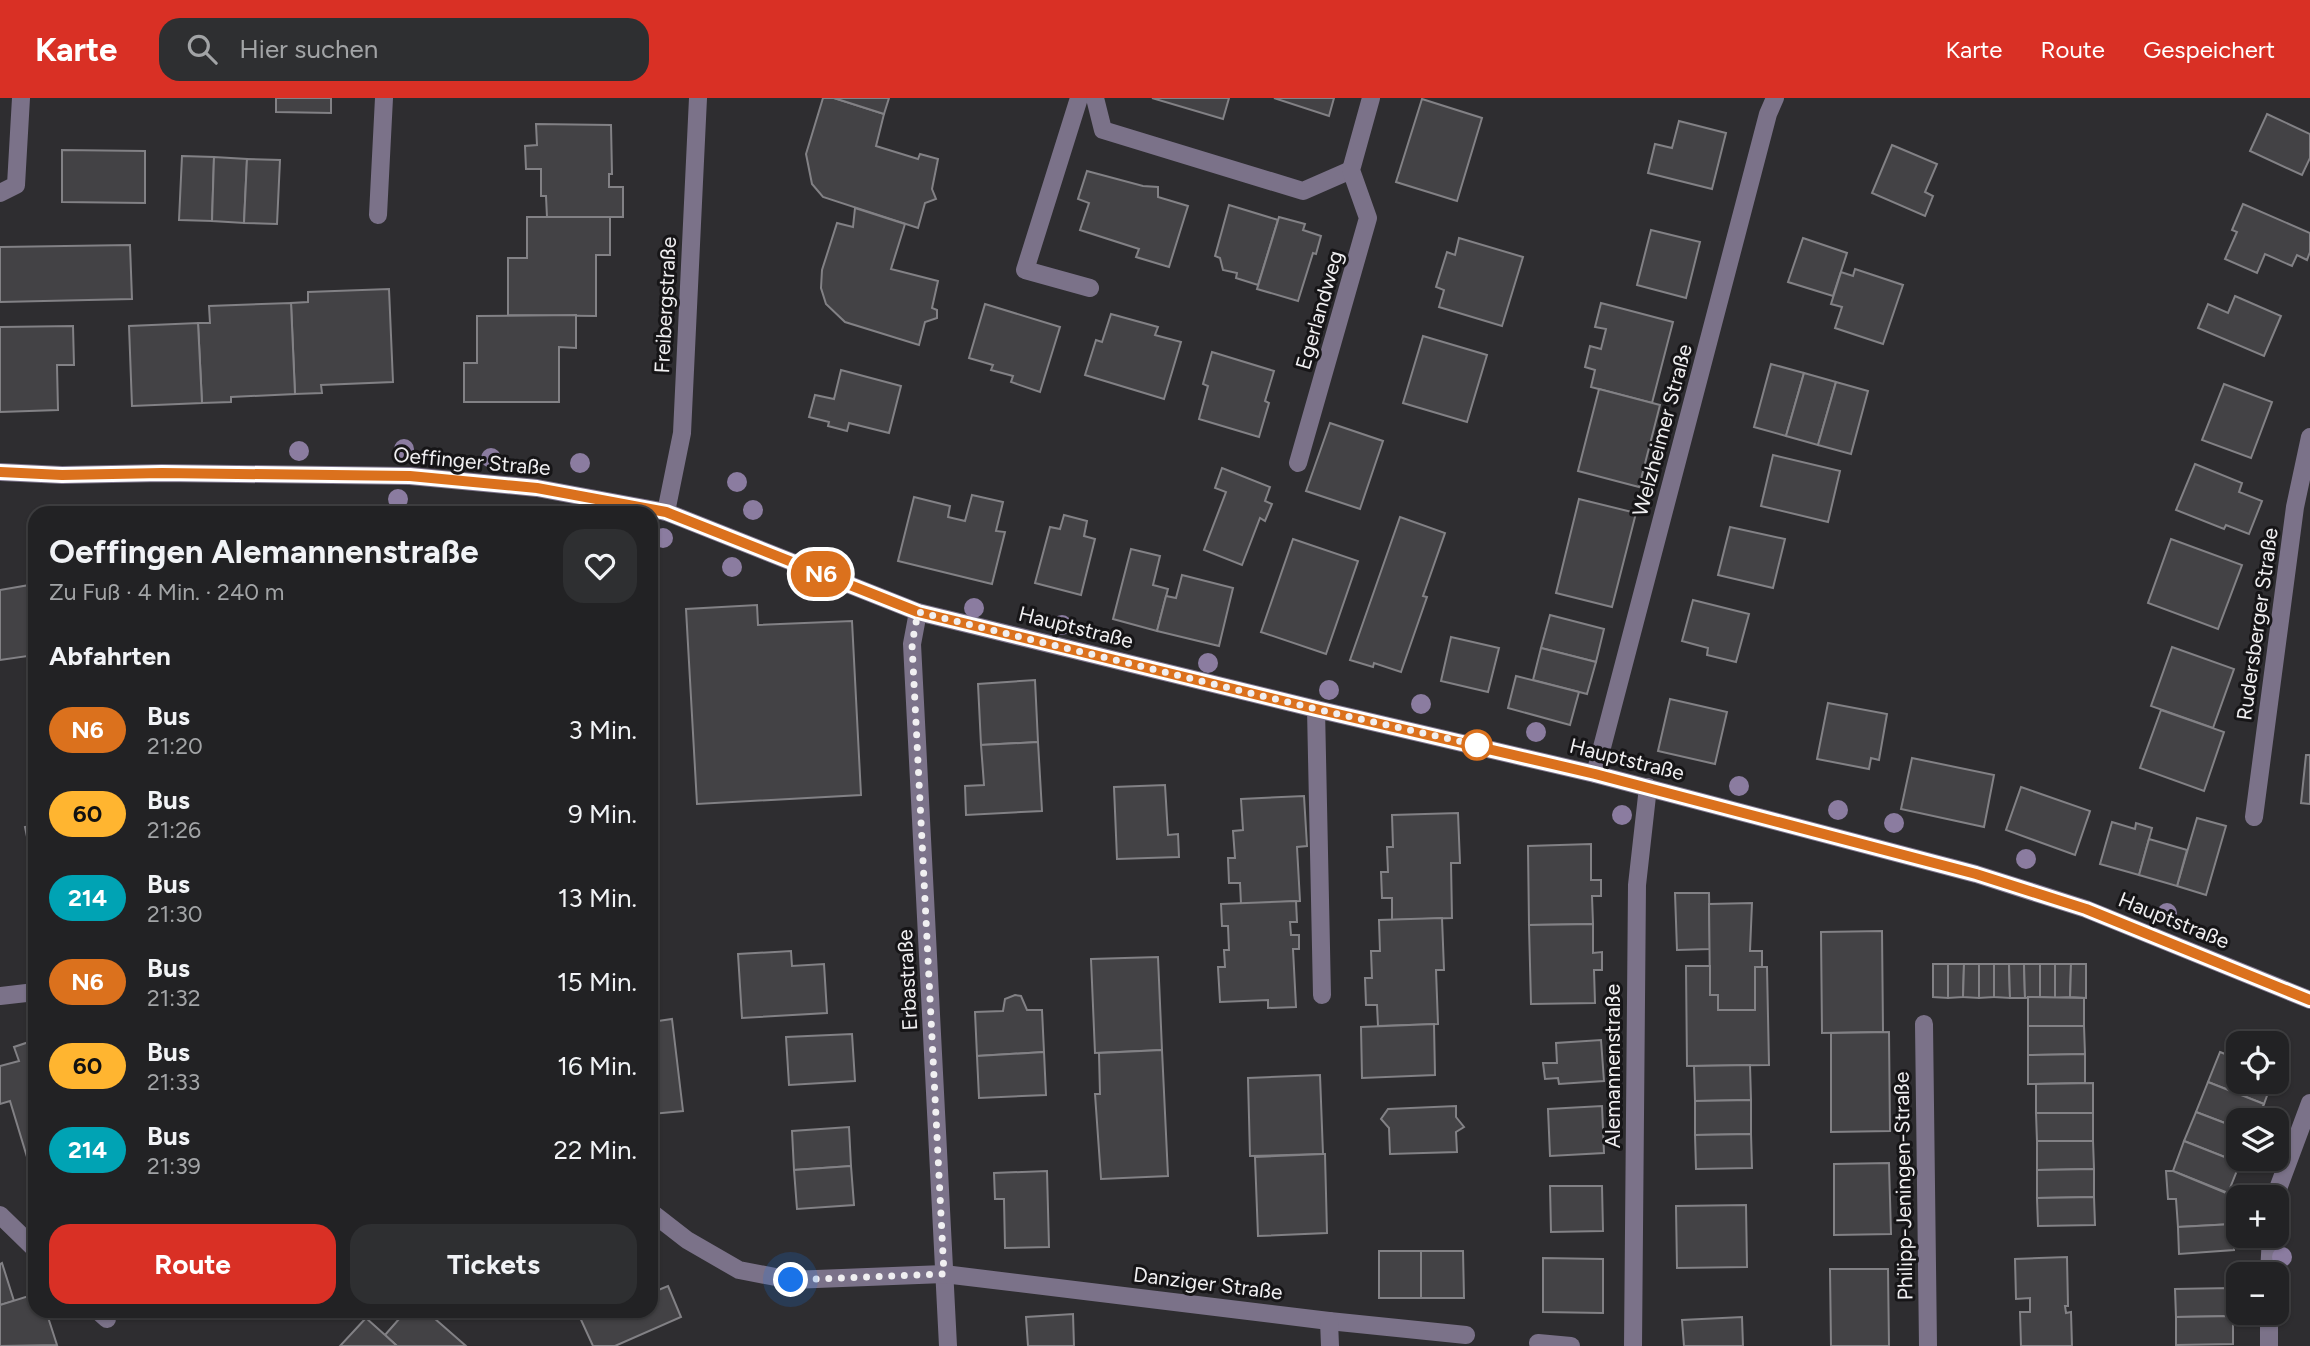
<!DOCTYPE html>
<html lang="de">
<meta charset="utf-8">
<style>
:root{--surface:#222224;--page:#2e2f31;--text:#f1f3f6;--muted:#a2a4a6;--line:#3f3f41;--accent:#d93025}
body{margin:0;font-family:Figtree,sans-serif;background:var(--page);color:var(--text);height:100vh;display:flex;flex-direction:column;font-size:26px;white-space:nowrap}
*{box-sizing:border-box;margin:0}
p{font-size:23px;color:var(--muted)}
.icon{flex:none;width:38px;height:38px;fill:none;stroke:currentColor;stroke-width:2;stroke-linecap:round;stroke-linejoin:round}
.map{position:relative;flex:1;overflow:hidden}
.drawer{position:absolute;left:28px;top:408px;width:630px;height:812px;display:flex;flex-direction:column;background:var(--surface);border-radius:21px;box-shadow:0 2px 5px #0004,0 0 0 2px var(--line)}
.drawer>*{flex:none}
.badge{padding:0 14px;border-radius:23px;font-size:24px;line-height:46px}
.fabs{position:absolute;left:2226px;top:933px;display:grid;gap:14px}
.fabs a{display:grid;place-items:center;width:63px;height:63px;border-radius:14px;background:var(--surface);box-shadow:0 2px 5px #0004,0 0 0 2px var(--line);font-size:35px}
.you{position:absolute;width:35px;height:35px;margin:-18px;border:5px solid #fff;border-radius:50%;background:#1a73e8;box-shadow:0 0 0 10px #1a73e833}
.map>.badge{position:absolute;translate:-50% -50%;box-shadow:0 0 0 4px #fff}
h2{padding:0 21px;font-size:26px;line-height:63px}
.round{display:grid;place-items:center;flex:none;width:74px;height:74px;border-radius:21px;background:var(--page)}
.overview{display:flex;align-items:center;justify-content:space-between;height:119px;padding:0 21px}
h1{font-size:33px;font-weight:700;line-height:52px}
.action{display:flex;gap:14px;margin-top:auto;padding:14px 21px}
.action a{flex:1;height:80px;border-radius:21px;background:var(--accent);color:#fff;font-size:28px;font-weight:700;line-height:80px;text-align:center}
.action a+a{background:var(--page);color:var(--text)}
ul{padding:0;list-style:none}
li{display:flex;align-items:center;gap:21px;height:84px;padding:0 21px}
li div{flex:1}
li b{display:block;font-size:26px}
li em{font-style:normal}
li .badge{min-width:77px;font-weight:700;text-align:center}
header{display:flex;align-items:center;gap:42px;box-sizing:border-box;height:98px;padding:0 35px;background:var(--accent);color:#fff}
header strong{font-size:33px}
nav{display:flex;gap:38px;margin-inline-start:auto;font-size:24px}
.search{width:490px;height:63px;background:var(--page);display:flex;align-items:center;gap:18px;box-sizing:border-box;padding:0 24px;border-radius:21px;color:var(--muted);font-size:26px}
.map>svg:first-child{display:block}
</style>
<header>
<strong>Karte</strong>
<div class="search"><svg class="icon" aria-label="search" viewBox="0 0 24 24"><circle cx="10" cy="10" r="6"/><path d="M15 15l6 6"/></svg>Hier suchen</div>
<nav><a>Karte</a><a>Route</a><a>Gespeichert</a></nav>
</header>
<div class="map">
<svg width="2310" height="1248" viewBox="0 0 2310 1248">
<rect width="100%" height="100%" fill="#2e2d30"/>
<!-- building -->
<g fill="#434245" stroke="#828185" stroke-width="2">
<path d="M276,0H331V15L276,14Z"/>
<path d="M823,0H834L884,16L876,48L918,61L920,56L938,61L932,91L936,101L925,105L918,130L823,99L812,86L806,56Z"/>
<path d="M834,0H889L884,16Z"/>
<path d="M1152,0H1229L1223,21Z"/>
<path d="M1274,0H1334L1329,18Z"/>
<path d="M1422,1L1482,20L1457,103L1396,84Z"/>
<path d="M2267,16L2310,36V60L2302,77L2250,53Z"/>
<path d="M1679,23L1726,35L1712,91L1648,75L1655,46L1672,50Z"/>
<path d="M536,26L611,27L612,76H609V89H623V119H547L546,98H541V71H526L525,48L537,47Z"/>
<path d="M1892,47L1937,66L1925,94L1933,98L1925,118L1872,95Z"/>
<path d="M62,52L145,53V105L62,104Z"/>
<path d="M182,58L214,59L212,123L179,122Z"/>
<path d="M214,59L247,61L244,125L212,123Z"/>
<path d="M247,61L280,62L277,126L244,125Z"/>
<path d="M1087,73L1143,88L1158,89V99L1188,108L1169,169L1136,159L1139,151L1080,132L1089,105L1078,101Z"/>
<path d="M2243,106L2310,135V154L2307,162L2297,157L2292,168L2265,156L2257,175L2225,161L2237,134L2232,132Z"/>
<path d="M1229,107L1278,122L1258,187L1236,180L1237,175L1223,172L1220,160L1215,158Z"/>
<path d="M855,110L905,126L891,171L938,183L932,210L937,212V220L925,224L919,247L845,224L826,206L821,190L822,172L837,125L853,129Z"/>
<path d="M527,119H610V157H596V218L508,217V160H527Z"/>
<path d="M1279,119L1305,126L1303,132L1321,138L1316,156L1313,155L1298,203L1257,191Z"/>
<path d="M1651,132L1700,144L1686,200L1637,187Z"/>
<path d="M1459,140L1523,159L1502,228L1439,209L1444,192L1436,189L1447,154L1455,157Z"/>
<path d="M1803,140L1847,155L1833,198L1788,184Z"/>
<path d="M130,147L132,201L0,204V149Z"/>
<path d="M1855,171L1903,187L1883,246L1835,230L1842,209L1831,206L1841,174L1853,178Z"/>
<path d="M389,191L393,284L321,287L322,295L295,296L291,205L308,204V194Z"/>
<path d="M2235,198L2281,218L2264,258L2198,230L2208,206L2228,215Z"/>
<path d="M291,205L295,296L231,299V304L202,305L198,225H210L209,208Z"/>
<path d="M1601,205L1673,224L1652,305L1591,289L1595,272L1585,269L1590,248L1601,251L1606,231L1595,229Z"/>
<path d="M985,206L1060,229L1040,294L1011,284L1013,278L991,272L993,267L969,260Z"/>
<path d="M1111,216L1158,229L1155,237L1181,244L1164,301L1085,277L1096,242L1102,244Z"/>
<path d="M576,217V250L559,249V304H464V265H477V218Z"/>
<path d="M198,225L202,305L132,308L129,228Z"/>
<path d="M73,228L74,267H57L58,312L0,314V229Z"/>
<path d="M1423,238L1487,257L1467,324L1403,305Z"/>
<path d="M1212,254L1274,273L1265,303L1269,305L1259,339L1199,321L1208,288L1203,286Z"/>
<path d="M1771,266L1804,275L1786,338L1754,329Z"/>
<path d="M841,272L901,288L889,335L849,325L847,333L828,328L829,324L809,319L815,297L834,301Z"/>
<path d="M1804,275L1836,284L1818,347L1786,338Z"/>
<path d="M1836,284L1868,293L1851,356L1818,347Z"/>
<path d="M2224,286L2272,304L2251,360L2202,342Z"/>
<path d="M1599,291L1660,307L1639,389L1578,373Z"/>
<path d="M1330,325L1383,343L1360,411L1306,393Z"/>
<path d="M1773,357L1840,373L1828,424L1761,408Z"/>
<path d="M2195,366L2242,385L2239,394L2262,403L2249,436L2226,427L2224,431L2176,412Z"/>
<path d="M1222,370L1270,389L1265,403L1272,406L1265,423L1260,420L1242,467L1204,452L1226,394L1215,390Z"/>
<path d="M972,397L1003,404L996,433L1005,434L992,486L898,463L914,399L950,408L948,419L965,423Z"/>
<path d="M1579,401L1636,415L1612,509L1556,495Z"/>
<path d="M1064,417L1087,423L1084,438L1095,441L1081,497L1035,485L1050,429L1060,431Z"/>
<path d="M1400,419L1445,435L1423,498L1427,499L1401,574L1374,565L1373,569L1350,562Z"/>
<path d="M1730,429L1785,441L1773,490L1718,477Z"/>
<path d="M1293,441L1358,463L1326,556L1261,534Z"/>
<path d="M2171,441L2242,467L2218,531L2148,505Z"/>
<path d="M1131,451L1160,458L1153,487L1168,491L1157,533L1113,521Z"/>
<path d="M1182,477L1233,490L1219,548L1157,533L1166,498L1176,500Z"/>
<path d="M35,486V557L0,562V492Z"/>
<path d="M1693,502L1749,516L1736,564L1707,557L1708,550L1682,543Z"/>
<path d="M757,507L758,527L852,523L861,697L697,706L686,511Z"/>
<path d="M1550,517L1604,531L1596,564L1541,550Z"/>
<path d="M1451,539L1499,550L1488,594L1441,583Z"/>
<path d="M2172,549L2234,571L2213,630L2151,608Z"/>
<path d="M1541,550L1596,564L1587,596L1533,582Z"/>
<path d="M1516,578L1579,594L1570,627L1508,610Z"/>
<path d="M1035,582L1038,644L981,647L978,586Z"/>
<path d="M1670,601L1727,614L1715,666L1658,653Z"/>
<path d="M1828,605L1887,616L1879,662L1871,660L1869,671L1817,661Z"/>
<path d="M2161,612L2224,634L2204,693L2140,670Z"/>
<path d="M1038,644L1042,713L966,717L965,688L984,687L981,647Z"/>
<path d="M2306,657H2310V706L2301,705Z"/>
<path d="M1912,660L1994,677L1984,729L1901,711Z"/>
<path d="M1165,687L1168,737L1178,736L1179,759L1117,761L1114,689Z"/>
<path d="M2021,689L2090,713L2075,757L2006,732Z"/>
<path d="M1304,698L1307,748L1297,749L1300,803L1241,806L1240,785H1229L1228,760H1235L1233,733L1243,732L1241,701Z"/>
<path d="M1458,715L1460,765H1451L1452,820L1392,822V800H1382L1381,774H1388L1387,749H1393L1392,717Z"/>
<path d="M2197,720L2226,728L2206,797L2177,788Z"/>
<path d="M2112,724L2135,731L2136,725L2152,730L2139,777L2100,766Z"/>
<path d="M35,727V778L25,729Z"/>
<path d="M2149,741L2187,752L2177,788L2139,777Z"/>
<path d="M1591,746V782H1601V798H1592L1593,826L1529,827L1528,748Z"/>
<path d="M1675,795H1709L1710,851L1677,852Z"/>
<path d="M1296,803L1297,824H1290L1291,837H1299V851H1293L1296,909L1268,910V902L1220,904L1218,869H1225L1224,852H1229L1228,828H1222L1221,806Z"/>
<path d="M1752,805L1750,853H1762V869H1755V912H1718V897H1710L1709,806Z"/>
<path d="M1442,820L1444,872H1436L1438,926L1378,928L1377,907H1366L1365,880H1372L1371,853H1380L1379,822Z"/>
<path d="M1593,826V855L1602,854V872H1594L1595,905L1531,906L1529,827Z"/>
<path d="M1882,833L1883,934L1822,935L1821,834Z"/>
<path d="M791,853L792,868L824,866L827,915L742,920L738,856Z"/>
<path d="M1158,859L1162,952L1095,955L1091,861Z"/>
<path d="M1933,866H1948V900L1933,899Z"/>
<path d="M1948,866H1964L1963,899L1948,900Z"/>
<path d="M1964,866H1979V900L1963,899Z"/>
<path d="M1979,866H1994V899L1979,900Z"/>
<path d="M1994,866H2009L2010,900L1994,899Z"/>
<path d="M2009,866H2024L2025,900H2010Z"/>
<path d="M2024,866H2040V899L2025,900Z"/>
<path d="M2040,866H2055V900L2040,899Z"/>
<path d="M2055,866H2071L2070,899L2055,900Z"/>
<path d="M2071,866H2086V900L2070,899Z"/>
<path d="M1686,868H1710V897H1718V912H1755V869H1767L1769,967L1687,968Z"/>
<path d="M1015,897L1021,898L1027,912H1042L1044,954L977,958L975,914L1003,913L1005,901Z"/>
<path d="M2028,899L2084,900V928H2028Z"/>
<path d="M672,921L683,1013L652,1016L651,924Z"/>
<path d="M1434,926L1435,977L1362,980L1361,929Z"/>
<path d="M2028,928H2084L2085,956L2028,957Z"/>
<path d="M1889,934L1890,1033L1831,1034V935Z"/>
<path d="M852,936L855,983L789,987L786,939Z"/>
<path d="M35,942V1082H34L10,1003L0,1006V968L19,963L14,949Z"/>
<path d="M1601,942L1604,983L1559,986L1558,980L1545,981L1543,965H1557L1556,945Z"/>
<path d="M1162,952L1168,1078L1101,1081L1095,996H1100L1099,955Z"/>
<path d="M1044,954L1046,997L979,1000L977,958Z"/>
<path d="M2220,954L2238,961V984H2272L2264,1006L2208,984Z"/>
<path d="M2085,956V985L2028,986V957Z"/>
<path d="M1750,967L1751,1002L1695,1003L1694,968Z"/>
<path d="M1320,977L1323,1056L1250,1058L1248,980Z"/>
<path d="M2208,984L2264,1006L2257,1022H2238V1030L2196,1014Z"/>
<path d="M2093,985V1015H2036V986Z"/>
<path d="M1751,1002V1036L1695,1037V1003Z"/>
<path d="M1456,1008V1019L1464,1029L1456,1034L1457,1054L1390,1056L1389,1030L1381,1021L1388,1011Z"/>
<path d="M1602,1008L1604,1055L1550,1058L1548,1011Z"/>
<path d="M2196,1014L2238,1030V1060H2242L2240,1065L2184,1043Z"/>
<path d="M2036,1015H2093V1043H2037Z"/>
<path d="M849,1029L851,1068L794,1072L792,1033Z"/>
<path d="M1751,1036L1752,1070L1696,1071L1695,1037Z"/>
<path d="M2037,1043H2093L2094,1071L2037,1072Z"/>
<path d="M2184,1043L2240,1065L2228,1095L2173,1073Z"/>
<path d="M1323,1056H1325L1327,1135L1258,1138L1255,1059Z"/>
<path d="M1889,1065L1891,1136L1834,1137V1066Z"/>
<path d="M851,1068L854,1107L797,1111L794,1072Z"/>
<path d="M2094,1071V1099L2037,1100V1072Z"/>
<path d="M1047,1073L1049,1149L1005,1150L1004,1101H995L994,1075Z"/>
<path d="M2166,1073H2173L2231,1097L2233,1126L2178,1129L2176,1101H2168Z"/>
<path d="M1550,1088H1602L1603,1133L1551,1134Z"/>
<path d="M2094,1099L2095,1127L2038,1128L2037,1100Z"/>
<path d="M1746,1107L1747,1169L1677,1170L1676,1108Z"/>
<path d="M2233,1126L2234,1152L2179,1156L2178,1129Z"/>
<rect x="1379" y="1153" width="42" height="47"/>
<path d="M1421,1153H1463L1464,1200H1421Z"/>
<path d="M2067,1159L2068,1208H2065L2066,1215L2071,1214L2072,1248H2021L2020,1214H2030V1200L2016,1201L2015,1161Z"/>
<path d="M1543,1160L1603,1161V1215L1543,1214Z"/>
<path d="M2,1165L14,1203L0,1207V1166Z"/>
<path d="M1830,1171H1888L1889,1248H1831Z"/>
<path d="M668,1188L681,1219L615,1248H593L577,1213H651V1195Z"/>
<path d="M2232,1190L2233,1218L2176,1219L2175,1191Z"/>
<path d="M35,1196V1213H46L57,1247L0,1248V1207Z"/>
<path d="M406,1213H426L466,1248H397L385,1237Z"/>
<path d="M1073,1216L1074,1248H1028L1026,1219Z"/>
<path d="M2233,1218V1246L2176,1247V1219Z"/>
<path d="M1742,1219L1743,1248H1684L1682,1222Z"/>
<path d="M366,1220L385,1237L397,1248H340Z"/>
</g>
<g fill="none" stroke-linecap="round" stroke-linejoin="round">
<!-- minor -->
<g stroke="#7b7289" stroke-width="18">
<path d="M1079,0L1025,172L1090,190"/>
<path d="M1095,0L1103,32L1303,93L1351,72"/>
<path d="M0,95L16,87L21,0"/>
<path d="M378,117L384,0"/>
<path d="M1298,365L1368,120L1351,72L1371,0"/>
<path d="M0,374L62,377L162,375L410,378L537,390L666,414L918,514L1316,611L1595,676L1976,776L2086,811L2310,902"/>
<path d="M666,414L682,335L698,0"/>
<path d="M918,514L912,546L948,1248"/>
<path d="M1316,611L1322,897"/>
<path d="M1595,676L1768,16L1775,0"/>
<path d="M2254,719L2295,409L2310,339"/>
<path d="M0,898L35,894"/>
<path d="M1924,926L1928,1248"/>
<path d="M2277,1101L2279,1088L2310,1005"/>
<path d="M651,1114L687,1142L739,1172L791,1182L944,1176L1329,1223L1466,1237"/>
<path d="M0,1117L35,1151"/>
<path d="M2269,1176L2271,1138"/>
<path d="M98,1213L107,1221"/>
<path d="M1329,1223L1330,1248"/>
<path d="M1538,1245L1571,1248"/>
<path d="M1633,1248L1637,787L1648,689"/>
<path d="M2269,1248V1214"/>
</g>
</g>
<!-- trees -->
<g fill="#8b7ca0">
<circle cx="404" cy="351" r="10"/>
<circle cx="299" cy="353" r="10"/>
<circle cx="491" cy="360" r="10"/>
<circle cx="580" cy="365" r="10"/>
<circle cx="737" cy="384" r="10"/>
<circle cx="398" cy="401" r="10"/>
<circle cx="753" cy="412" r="10"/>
<circle cx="663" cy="440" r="10"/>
<circle cx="732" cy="469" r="10"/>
<circle cx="974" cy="510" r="10"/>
<circle cx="1062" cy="527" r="10"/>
<circle cx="1208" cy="565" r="10"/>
<circle cx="1329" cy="592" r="10"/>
<circle cx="1421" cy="606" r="10"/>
<circle cx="1536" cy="634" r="10"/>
<circle cx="1739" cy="688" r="10"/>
<circle cx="1838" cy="712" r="10"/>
<circle cx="1622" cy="717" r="10"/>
<circle cx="1894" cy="725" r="10"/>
<circle cx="2026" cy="761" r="10"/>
<circle cx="2167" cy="815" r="10"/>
<circle cx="2282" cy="1159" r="10"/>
</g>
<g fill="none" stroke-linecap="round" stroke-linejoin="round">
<defs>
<path id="line" d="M0,374L62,377L162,375L410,378L537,390L666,414L918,514L1316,611L1595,676L1976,776L2086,811L2310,902"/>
</defs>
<!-- line casing -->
<use href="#line" stroke="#fff" stroke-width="16"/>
<!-- line -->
<use href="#line" stroke="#db711d" stroke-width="10"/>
<!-- walk -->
<path stroke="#f0eff1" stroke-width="7" stroke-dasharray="0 12.6" d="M791,1182L944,1176L912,546L918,514L1316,611L1477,647"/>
</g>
<!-- markers -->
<circle fill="#fff" stroke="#db711d" stroke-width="3.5" cx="1477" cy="647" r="14"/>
<g text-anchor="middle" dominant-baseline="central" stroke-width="6" stroke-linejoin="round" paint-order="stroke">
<!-- street labels -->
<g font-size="21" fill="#f0eff1" stroke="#161517">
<text transform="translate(665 207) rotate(-87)">Freibergstraße</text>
<text transform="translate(1319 212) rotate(-74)">Egerlandweg</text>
<text transform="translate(1662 332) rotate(-75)">Welzheimer Straße</text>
<text transform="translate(472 363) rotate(5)">Oeffinger Straße</text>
<text transform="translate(2257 526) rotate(-82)">Rudersberger Straße</text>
<text transform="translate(1076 529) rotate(14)">Hauptstraße</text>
<text transform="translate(1627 661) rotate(14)">Hauptstraße</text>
<text transform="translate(2174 822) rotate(22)">Hauptstraße</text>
<text transform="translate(907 882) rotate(-93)">Erbastraße</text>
<text transform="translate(1612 968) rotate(-90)">Alemannenstraße</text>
<text transform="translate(1903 1088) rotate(-91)">Philipp-Jeningen-Straße</text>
<text transform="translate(1208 1185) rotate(7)">Danziger Straße</text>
</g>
</g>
</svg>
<div class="fabs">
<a><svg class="icon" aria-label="locate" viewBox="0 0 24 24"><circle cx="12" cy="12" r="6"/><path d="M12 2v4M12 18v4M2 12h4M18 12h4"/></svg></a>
<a><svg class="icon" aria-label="layers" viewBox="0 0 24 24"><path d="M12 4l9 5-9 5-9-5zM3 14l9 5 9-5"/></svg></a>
<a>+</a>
<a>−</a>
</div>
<div class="you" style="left:791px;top:1182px"></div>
<b class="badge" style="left:821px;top:476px;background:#db711d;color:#fff">N6</b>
<section class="drawer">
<div class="overview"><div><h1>Oeffingen Alemannenstraße</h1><p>Zu Fuß · 4 Min. · 240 m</p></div><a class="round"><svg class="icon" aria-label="heart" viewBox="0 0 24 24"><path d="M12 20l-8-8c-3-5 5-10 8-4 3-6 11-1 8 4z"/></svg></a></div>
<h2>Abfahrten</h2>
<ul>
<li><span class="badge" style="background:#db711d;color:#fff">N6</span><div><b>Bus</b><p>21:20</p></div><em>3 Min.</em></li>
<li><span class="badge" style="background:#ffb530;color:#111">60</span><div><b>Bus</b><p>21:26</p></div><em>9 Min.</em></li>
<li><span class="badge" style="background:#00a3b4;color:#fff">214</span><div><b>Bus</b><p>21:30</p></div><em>13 Min.</em></li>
<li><span class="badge" style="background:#db711d;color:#fff">N6</span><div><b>Bus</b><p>21:32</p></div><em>15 Min.</em></li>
<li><span class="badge" style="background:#ffb530;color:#111">60</span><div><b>Bus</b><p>21:33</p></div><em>16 Min.</em></li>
<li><span class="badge" style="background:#00a3b4;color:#fff">214</span><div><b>Bus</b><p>21:39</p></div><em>22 Min.</em></li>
</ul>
<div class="action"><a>Route</a><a>Tickets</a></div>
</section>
</div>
